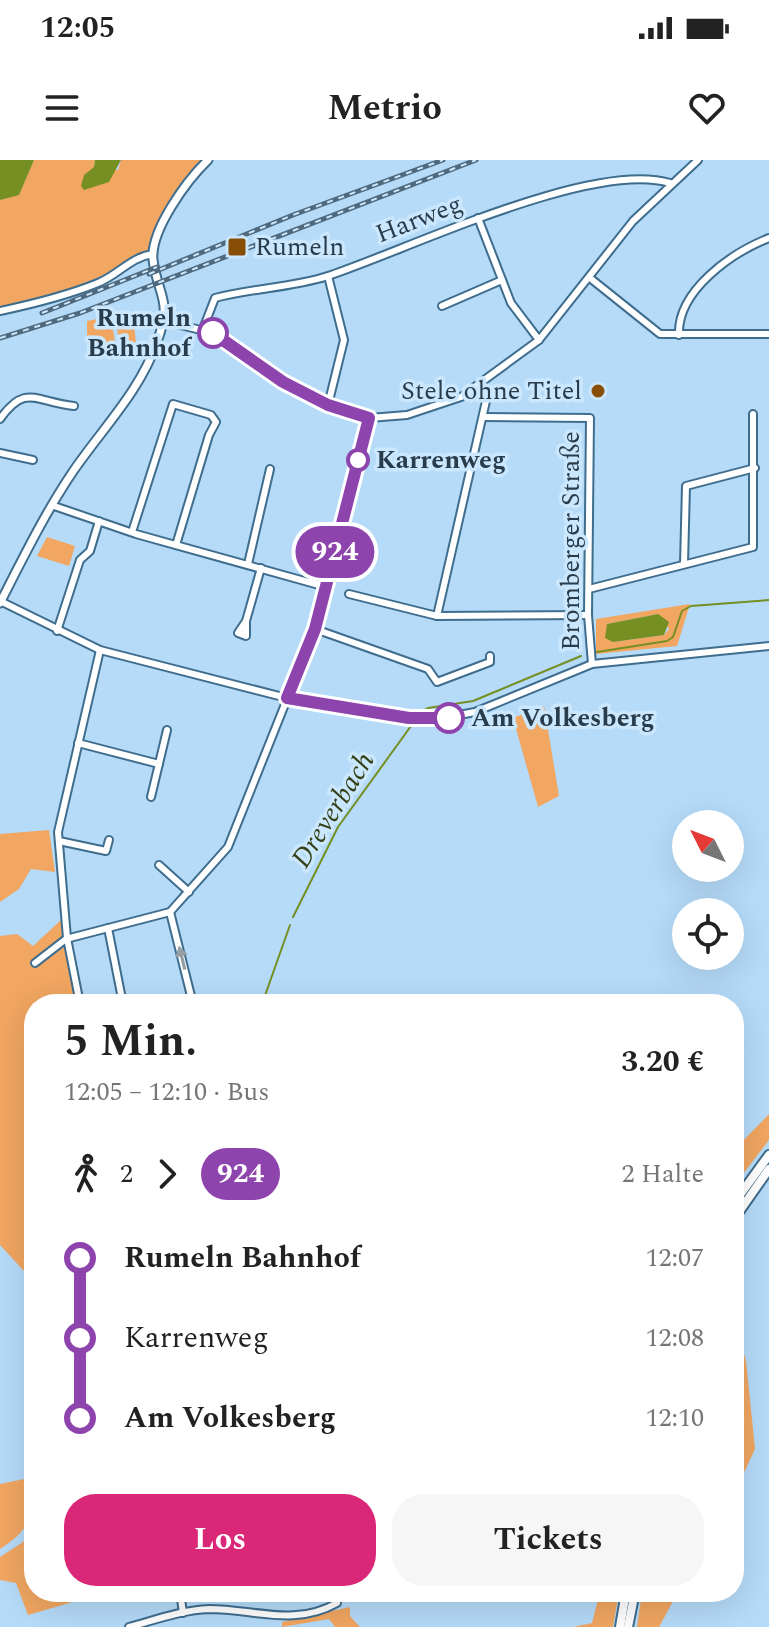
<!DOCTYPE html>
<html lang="de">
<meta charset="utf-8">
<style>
:root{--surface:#fff;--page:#f6f6f6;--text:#222;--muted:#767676;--accent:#db2777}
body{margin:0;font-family:Spectral,serif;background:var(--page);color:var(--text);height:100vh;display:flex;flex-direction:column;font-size:30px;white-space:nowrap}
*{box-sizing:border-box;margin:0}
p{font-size:26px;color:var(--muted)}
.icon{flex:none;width:44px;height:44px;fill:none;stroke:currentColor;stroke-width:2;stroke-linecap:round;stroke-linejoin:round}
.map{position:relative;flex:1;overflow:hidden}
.panel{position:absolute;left:24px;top:834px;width:720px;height:608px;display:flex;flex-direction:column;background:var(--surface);border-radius:32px;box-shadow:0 8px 32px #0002}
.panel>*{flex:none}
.badge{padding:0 16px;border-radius:26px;font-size:28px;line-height:52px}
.needle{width:52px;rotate:312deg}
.controls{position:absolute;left:672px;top:650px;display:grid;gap:16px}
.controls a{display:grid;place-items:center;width:72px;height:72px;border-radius:50%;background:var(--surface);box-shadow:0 8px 32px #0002;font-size:40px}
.map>.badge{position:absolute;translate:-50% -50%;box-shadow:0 0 0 4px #fff}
.legs{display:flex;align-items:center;gap:12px;height:88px;padding:0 40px;font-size:26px}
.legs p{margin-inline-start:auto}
.head{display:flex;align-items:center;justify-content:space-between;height:136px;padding:0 40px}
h1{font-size:44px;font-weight:700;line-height:60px}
.button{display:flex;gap:16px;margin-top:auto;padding:16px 40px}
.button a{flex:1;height:92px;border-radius:32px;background:var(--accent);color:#fff;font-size:32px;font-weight:700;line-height:92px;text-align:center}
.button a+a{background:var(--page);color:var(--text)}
ul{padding:0 40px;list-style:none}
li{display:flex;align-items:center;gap:28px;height:80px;font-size:30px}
li i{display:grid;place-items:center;width:12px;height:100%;margin:0 10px;background:currentColor}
li i::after{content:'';width:20px;height:20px;margin:-10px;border:6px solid;border-radius:50%;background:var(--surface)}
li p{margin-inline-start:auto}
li:first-child i{background:linear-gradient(#0000 50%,currentColor 0)}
li:last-child i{background:linear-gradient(currentColor 50%,#0000 0)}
.status{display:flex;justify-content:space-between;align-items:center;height:56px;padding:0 40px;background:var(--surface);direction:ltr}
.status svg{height:22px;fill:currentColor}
header{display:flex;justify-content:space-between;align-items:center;height:104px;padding:0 40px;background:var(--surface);font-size:36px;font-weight:700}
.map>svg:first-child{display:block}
</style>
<div class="status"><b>12:05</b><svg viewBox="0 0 49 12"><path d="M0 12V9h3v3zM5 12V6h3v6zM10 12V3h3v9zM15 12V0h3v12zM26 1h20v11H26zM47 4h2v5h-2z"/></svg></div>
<header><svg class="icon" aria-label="menu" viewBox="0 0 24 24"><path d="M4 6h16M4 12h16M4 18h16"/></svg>Metrio<svg class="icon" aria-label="heart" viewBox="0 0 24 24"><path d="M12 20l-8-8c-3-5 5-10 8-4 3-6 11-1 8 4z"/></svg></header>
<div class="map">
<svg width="769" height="1467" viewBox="0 0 769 1467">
<rect width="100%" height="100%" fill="#b5dbf9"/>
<!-- green -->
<g fill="#f1a661" fill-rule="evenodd">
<path d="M34,0H95L94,7L118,10L121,0H206L177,29L147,91L107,114L56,135L0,148V40L19,34Z"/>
<path d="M133,155L136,183L119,185L116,157Z"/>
<path d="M111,156L115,183L87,184V161Z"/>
<path d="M47,377L75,386L69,406L37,396Z"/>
<path d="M690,444L677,486L596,494V459ZM658,454L669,469L664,475L613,482L607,464Z"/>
<path d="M544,546L559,636L538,647L513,558Z"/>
<path d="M49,670L55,712L31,709L19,729L0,742V674Z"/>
<path d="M61,760L77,844H34V1122L0,1085V776L17,774L33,786Z"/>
<path d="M769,954V980L734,1026V990Z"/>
<path d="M734,1157L746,1201L755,1289L734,1334Z"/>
<path d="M34,1317C34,1353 33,1368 0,1389V1324Z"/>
<path d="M34,1366V1432H107L28,1455L16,1423L0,1420V1397L23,1382Z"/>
<path d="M600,1432H619L613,1467H573L592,1463Z"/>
<path d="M642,1432H678L659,1467H637Z"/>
<path d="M350,1447V1456L360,1467H335L329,1459L282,1467V1462Z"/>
</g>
<!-- water -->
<g fill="#768f22">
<path d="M0,0H34L19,35L0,40Z"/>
<path d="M95,0H121L109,22L84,30L81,26L84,15L94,7Z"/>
<path d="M658,454L669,462L664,475L613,482L605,478L607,464Z"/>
</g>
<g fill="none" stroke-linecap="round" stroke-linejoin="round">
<!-- stream -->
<g stroke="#768f22" stroke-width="2">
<path d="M597,492L667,481L673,477L682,451L691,446L769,440"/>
<path d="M421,552L428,548L473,541L581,496"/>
<path d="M293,757L338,667L411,566"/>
<path d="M262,844L290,765"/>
</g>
<defs>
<g id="minor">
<path d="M478,58L511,143L539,180"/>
<path d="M328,116L344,180L328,245"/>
<path d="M590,118L660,174H769"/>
<path d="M442,146L502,120"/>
<path d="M0,151C33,144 66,136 98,123C118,115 131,97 153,94"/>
<path d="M164,161L213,173L283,222L345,252L369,258L407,255L461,237L539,180L633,61L698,0"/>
<path d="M203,169L215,138C252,128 291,128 328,116C409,89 592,0 670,23"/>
<path d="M679,175C677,131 731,93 769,78"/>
<path d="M483,257L590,258L588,455L592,504"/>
<path d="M0,259C26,223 35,242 74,246"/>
<path d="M0,293L33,300"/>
<path d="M54,346L136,374L326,427"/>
<path d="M132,372L173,244L211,255L216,262L209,275L176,385"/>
<path d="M248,404L270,309"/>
<path d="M684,404L686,326L755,308"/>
<path d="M589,429L753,387V254"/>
<path d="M349,434L437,456L588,455"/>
<path d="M0,441L100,490L287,538L433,560L475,552L592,504L769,486"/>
<path d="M437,456L486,241L477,227"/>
<path d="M246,461V476L238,473L246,461L261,408"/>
<path d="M315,469L428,509L437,522L490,502V496"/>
<path d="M57,471L80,400L90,391L99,361"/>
<path d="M78,583L159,604"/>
<path d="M151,637L167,570"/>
<path d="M59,681L106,691L109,680"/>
<path d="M159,705L189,732"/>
<path d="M170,752L193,844"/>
<path d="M108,768L123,844"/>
<path d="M35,803L66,779L170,752L228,687L315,469L369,258"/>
<path d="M80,844L67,778L58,672L100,490"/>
<path d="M180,1432L183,1453"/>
<path d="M129,1467C155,1460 182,1450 209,1449C254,1449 295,1467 337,1443"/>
</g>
<path id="major" d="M0,443C23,398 46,351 74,310C103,268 140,231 157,182C173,139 158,137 153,100C150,70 188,19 208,0"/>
<g id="highway">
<path d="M734,1043L769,995"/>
<path d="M734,1059L769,1009"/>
<path d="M620,1467L626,1432"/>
<path d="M628,1467L635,1432"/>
</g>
</defs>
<!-- minor casing -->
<use href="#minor" stroke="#3f6d8e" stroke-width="10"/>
<!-- major casing -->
<use href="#major" stroke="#3f6d8e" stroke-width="11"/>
<!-- highway casing -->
<use href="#highway" stroke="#3f6d8e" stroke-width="12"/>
<!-- minor -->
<use href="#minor" stroke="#fff" stroke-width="6"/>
<!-- major -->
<use href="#major" stroke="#fff" stroke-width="7"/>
<!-- highway -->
<use href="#highway" stroke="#fff" stroke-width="8"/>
<defs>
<g id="rail">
<path d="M149,114L293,55L443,0"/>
<path d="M42,153L157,107"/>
<path d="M0,178L80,153L476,0"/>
</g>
</defs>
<!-- rail casing -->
<use href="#rail" stroke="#50697c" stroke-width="5"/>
<!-- rail -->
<use href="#rail" stroke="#cae7fe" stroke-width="2" stroke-dasharray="6" stroke-linecap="butt"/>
</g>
<!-- one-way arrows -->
<defs><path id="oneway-solid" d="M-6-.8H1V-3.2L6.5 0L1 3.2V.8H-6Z" transform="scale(2)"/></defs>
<use fill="#949ea5" href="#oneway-solid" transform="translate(182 798) rotate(-104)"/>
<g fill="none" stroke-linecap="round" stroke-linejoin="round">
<defs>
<path id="line-1" d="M213,173L283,222L328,245L369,258L315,469L287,538L409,558H449"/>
</defs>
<!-- line-1 casing -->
<use href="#line-1" stroke="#fff" stroke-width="18"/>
<!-- line-1 -->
<use href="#line-1" stroke="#8e44ad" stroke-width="12"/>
</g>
<!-- markers -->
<g fill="#884e06" stroke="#cae7fe" stroke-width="3">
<rect x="227" y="77" width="20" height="20" rx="4"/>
<circle cx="598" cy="231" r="8"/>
</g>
<g fill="#fff" stroke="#8e44ad" stroke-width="4">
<circle cx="213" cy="173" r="14"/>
<circle cx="358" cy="300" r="10"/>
<circle cx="449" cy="558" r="14"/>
</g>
<g text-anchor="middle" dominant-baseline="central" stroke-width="7" stroke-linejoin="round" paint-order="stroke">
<!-- street labels -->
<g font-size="26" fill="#293c4b" stroke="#cae7fe">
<text transform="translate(419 59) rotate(-21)">Harweg</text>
<text transform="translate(571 381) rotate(-90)">Bromberger Straße</text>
</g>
<!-- poi labels -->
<g font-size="26" fill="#293c4b" stroke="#cae7fe" text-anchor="start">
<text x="255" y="87">Rumeln</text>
<text x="582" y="231" text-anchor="end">Stele ohne Titel</text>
</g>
<!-- stop labels -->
<g font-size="26" font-weight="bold" fill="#293c4b" stroke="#cae7fe" text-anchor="start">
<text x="191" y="158" text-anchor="end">Rumeln<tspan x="191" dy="30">Bahnhof</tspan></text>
<text x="376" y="300">Karrenweg</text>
<text x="471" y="558">Am Volkesberg</text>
</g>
<!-- water labels -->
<g font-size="28" font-style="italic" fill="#364117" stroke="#cae7fe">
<text transform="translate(333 650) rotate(-58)">Dreverbach</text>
</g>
</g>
</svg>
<div class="controls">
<a><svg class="needle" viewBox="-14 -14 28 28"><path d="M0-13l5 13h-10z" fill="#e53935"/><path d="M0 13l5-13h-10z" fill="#767676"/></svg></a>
<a><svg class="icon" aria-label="locate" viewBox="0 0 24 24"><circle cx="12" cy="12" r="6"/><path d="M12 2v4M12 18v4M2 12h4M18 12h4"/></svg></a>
</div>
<b class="badge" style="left:335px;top:392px;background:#8e44ad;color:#fff">924</b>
<section class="panel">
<div class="head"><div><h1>5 Min.</h1><p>12:05 – 12:10 · Bus</p></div><b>3.20 €</b></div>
<div class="legs"><svg class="icon" aria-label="walk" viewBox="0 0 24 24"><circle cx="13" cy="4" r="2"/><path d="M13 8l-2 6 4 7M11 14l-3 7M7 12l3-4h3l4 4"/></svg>2<svg class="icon" aria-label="forward" viewBox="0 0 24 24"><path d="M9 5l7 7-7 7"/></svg><b class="badge" style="background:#8e44ad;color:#fff">924</b><p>2 Halte</p></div>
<ul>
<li><i style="color:#8e44ad"></i><b>Rumeln Bahnhof</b><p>12:07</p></li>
<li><i style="color:#8e44ad"></i><span>Karrenweg</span><p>12:08</p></li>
<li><i style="color:#8e44ad"></i><b>Am Volkesberg</b><p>12:10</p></li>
</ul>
<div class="button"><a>Los</a><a>Tickets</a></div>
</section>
</div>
